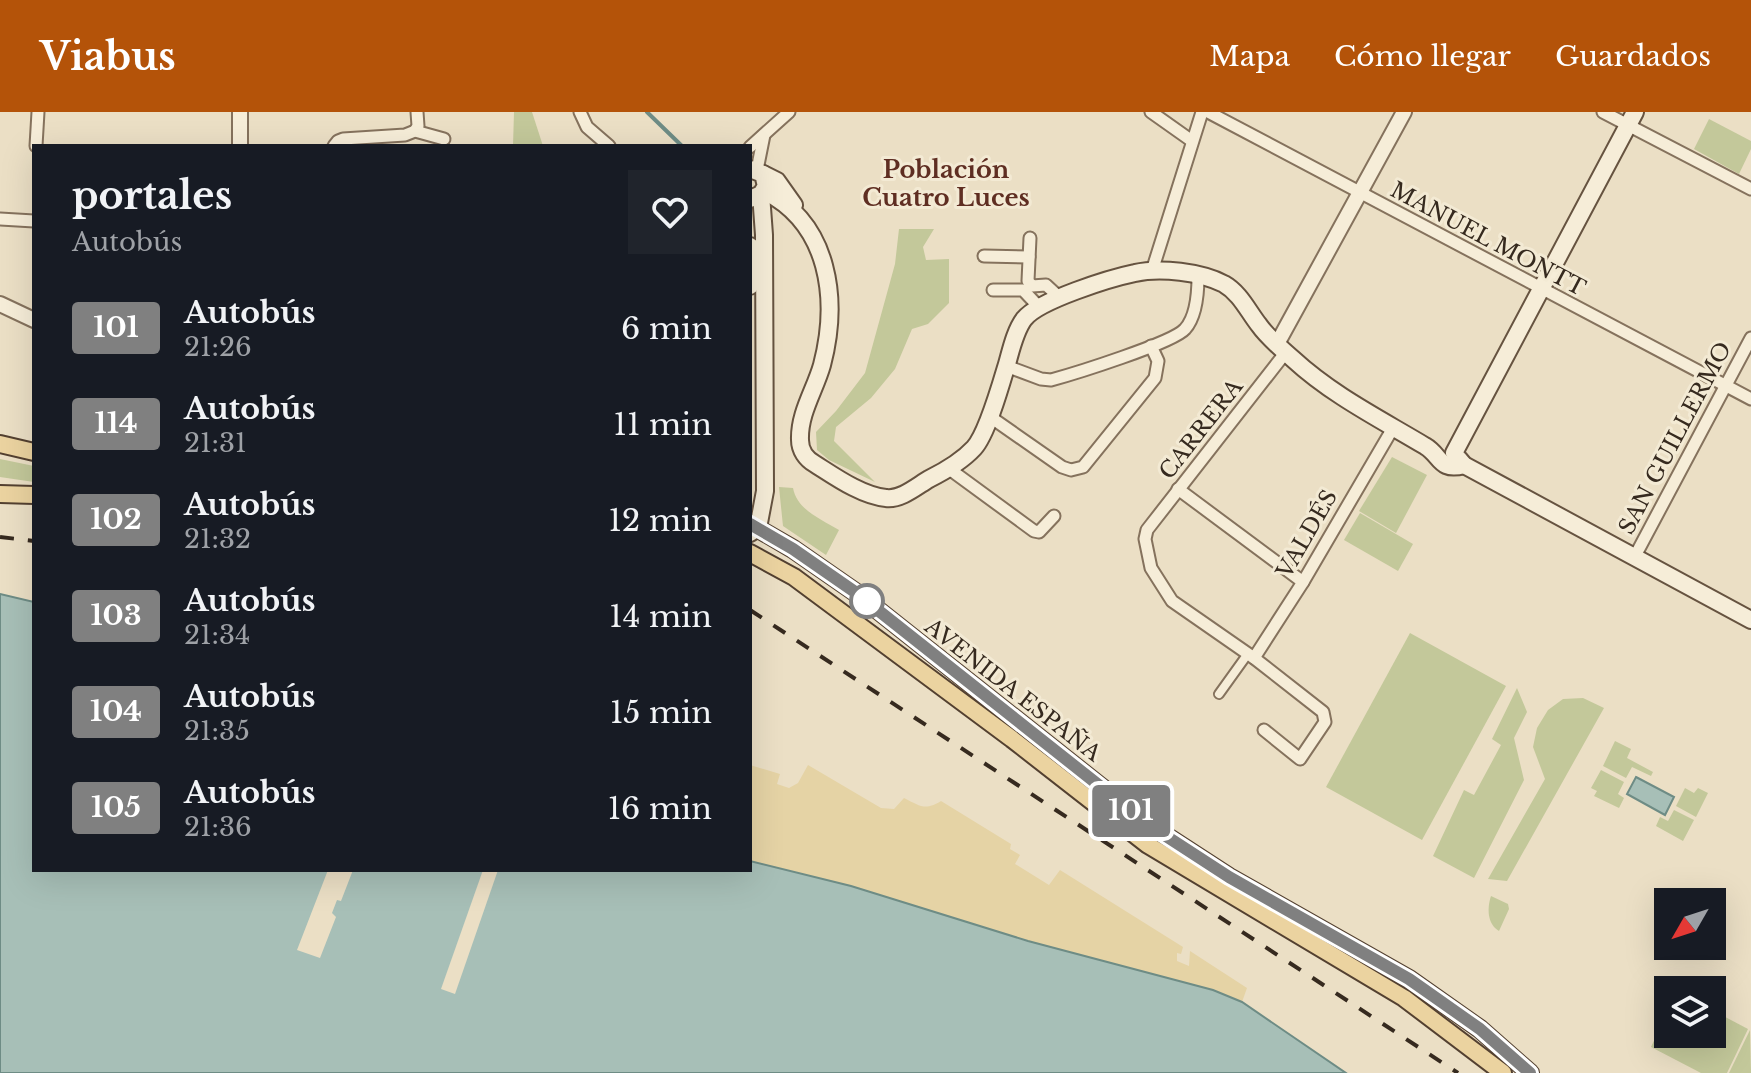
<!DOCTYPE html>
<html lang="es">
<meta charset="utf-8">
<style>
:root{--surface:#171b24;--page:#20242c;--text:#f1f3f6;--muted:#9ea1a6;--accent:#b45309}
body{margin:0;font-family:"Libre Baskerville",serif;background:var(--page);color:var(--text);height:100vh;display:flex;flex-direction:column;font-size:30px;white-space:nowrap}
*{box-sizing:border-box;margin:0}
p{font-size:26px;color:var(--muted)}
.icon{flex:none;width:44px;height:44px;fill:none;stroke:currentColor;stroke-width:2;stroke-linecap:round;stroke-linejoin:round}
.map{position:relative;flex:1;overflow:hidden}
.drawer{position:absolute;left:32px;top:32px;width:720px;height:728px;display:flex;flex-direction:column;background:var(--surface);border-radius:0px;box-shadow:0 8px 32px #0002}
.drawer>*{flex:none}
.badge{padding:0 16px;border-radius:6px;font-size:28px;line-height:52px}
.needle{width:52px;rotate:231deg}
.buttons{position:absolute;left:1654px;top:776px;display:grid;gap:16px}
.buttons a{display:grid;place-items:center;width:72px;height:72px;border-radius:0px;background:var(--surface);box-shadow:0 8px 32px #0002;font-size:40px}
.map>.badge{position:absolute;translate:-50% -50%;box-shadow:0 0 0 4px #fff}
.round{display:grid;place-items:center;flex:none;width:84px;height:84px;border-radius:0px;background:var(--page)}
.headline{display:flex;align-items:center;justify-content:space-between;height:136px;padding:0 40px}
h1{font-size:38px;font-weight:700;line-height:60px}
ul{padding:0;list-style:none}
li{display:flex;align-items:center;gap:24px;height:96px;padding:0 40px}
li div{flex:1}
li b{display:block;font-size:30px}
li em{font-style:normal}
li .badge{min-width:88px;font-weight:700;text-align:center}
header{display:flex;align-items:center;gap:48px;box-sizing:border-box;height:112px;padding:0 40px;background:var(--accent);color:#fff}
header strong{font-size:38px}
nav{display:flex;gap:44px;margin-inline-start:auto;font-size:28px}
.map>svg:first-child{display:block}
</style>
<header>
<strong>Viabus</strong>
<nav><a>Mapa</a><a>Cómo llegar</a><a>Guardados</a></nav>
</header>
<div class="map">
<svg width="1751" height="961" viewBox="0 0 1751 961">
<rect width="100%" height="100%" fill="#ebdfc5"/>
<!-- green -->
<g fill="#c3c89a">
<path d="M514,0H532L543,34H513Z"/>
<path d="M1709,7L1751,29V37L1739,62L1694,37Z"/>
<path d="M899,117H934L923,135L926,148L949,147V191L928,212L912,217L895,257L871,286L836,315L834,329L875,370L829,348L817,338L816,320L836,299L865,261L895,152Z"/>
<path d="M1392,345L1427,363L1396,421L1359,399Z"/>
<path d="M0,347L34,354V370L0,365Z"/>
<path d="M779,375L793,376C797,398 821,407 839,418L826,443L783,414Z"/>
<path d="M1360,401L1413,432L1398,459L1344,428Z"/>
<path d="M1410,521L1506,574L1422,728L1326,675Z"/>
<path d="M1517,576L1527,600L1514,626L1524,668L1474,766L1433,744L1464,678L1474,683L1501,633L1492,627Z"/>
<path d="M1583,586L1604,596L1507,769L1488,767L1545,667L1533,635L1537,616L1548,598L1563,587Z"/>
<path d="M1615,629L1631,637L1627,646L1653,660L1651,664L1632,655L1626,666L1603,654Z"/>
<path d="M1601,658L1624,670L1618,682L1624,686L1619,696L1594,684L1597,679L1591,676Z"/>
<path d="M1685,676L1694,681L1698,676L1708,681L1696,705L1676,694Z"/>
<path d="M1674,698L1694,708L1683,729L1656,714L1660,705L1668,709Z"/>
<path d="M1491,784L1508,792L1509,797L1499,819C1487,812 1487,796 1491,784Z"/>
<path d="M1712,898L1748,917L1727,961H1701L1651,935L1668,899V922H1712Z"/>
<path d="M1750,918L1751,961H1729Z"/>
</g>
<!-- sand -->
<path fill="#e5d3a5" d="M750,653L780,662L777,672L789,676L798,671L808,653L881,696L894,697L904,686C920,694 925,699 941,689L1011,732L1010,737L1020,743L1015,752L1049,773L1060,758L1183,835L1181,842L1177,841V849L1189,854L1190,839L1247,876L1242,890L1213,878L1028,829L851,774L750,749Z"/>
<!-- water -->
<g fill="#a7bfb7" stroke="#6e8c85" stroke-width="2">
<path d="M0,482L34,490V758H750V749L851,774L1028,829L1213,878L1242,890L1346,961H0Z"/>
<path d="M1636,665L1674,685L1665,703L1627,682Z"/>
</g>
<!-- pier -->
<g fill="#ebdfc5">
<path d="M328,758H353L341,789L337,788L332,801L336,805L320,846L297,838Z"/>
<path d="M483,758H498L455,882L441,877Z"/>
</g>
<g fill="none" stroke-linecap="round" stroke-linejoin="round">
<!-- stream -->
<path stroke="#6e8c85" stroke-width="4" d="M647,0L682,34"/>
<defs>
<path id="pedestrian" d="M1219,582L1247,543"/>
<g id="minor">
<path d="M580,0L587,15L609,34"/>
<path d="M1151,0L1192,29"/>
<path d="M1208,0L1751,287"/>
<path d="M1603,0L1751,77"/>
<path d="M415,19L418,14L417,0"/>
<path d="M36,34L38,0"/>
<path d="M334,34L338,29L343,27L405,23L415,19L444,27"/>
<path d="M750,35L789,0"/>
<path d="M757,58L764,23"/>
<path d="M0,107L34,109"/>
<path d="M1030,126L1028,169L1032,174L1046,173L1059,185"/>
<path d="M984,144L1029,145"/>
<path d="M1152,159L1202,0"/>
<path d="M993,178H1023L1040,196"/>
<path d="M1006,254L1041,267L1051,268C1073,262 1173,231 1185,217C1196,205 1198,180 1198,164"/>
<path d="M989,304L1062,355L1071,358L1083,355L1155,266L1158,249L1151,234"/>
<path d="M948,356L1034,419L1039,420L1054,404"/>
<path d="M1178,377L1303,470"/>
<path d="M1634,446L1751,226"/>
<path d="M1254,546L1303,470L1393,316"/>
<path d="M1264,618L1300,647L1325,610L1323,600L1254,546L1172,489L1151,456L1145,427L1147,418L1286,240"/>
</g>
<g id="tertiary">
<path d="M240,34V0"/>
<path d="M0,192L34,208"/>
<path d="M1277,232L1404,0"/>
</g>
<g id="secondary">
<path d="M750,57L763,62L766,74L761,82L750,87"/>
<path d="M763,62L777,69L794,93"/>
<path d="M764,79C830,112 839,188 822,253C815,278 799,301 800,328C800,338 806,347 815,352C834,364 862,384 886,386C901,388 917,374 929,367C945,359 962,349 974,336C987,322 1001,272 1007,252C1011,238 1015,219 1024,207C1039,188 1111,166 1135,161C1160,155 1201,160 1224,172C1240,181 1248,199 1259,213C1268,226 1282,237 1293,247C1332,283 1380,307 1425,334C1441,343 1439,360 1464,353"/>
<path d="M750,134V174"/>
<path d="M1454,341L1635,0"/>
<path d="M1459,347L1464,353L1751,508"/>
<path d="M750,421L758,416L765,379L764,123L761,82"/>
</g>
<g id="primary">
<path d="M0,332L34,340"/>
<path d="M0,382L34,383"/>
<path d="M750,412L793,437L855,480L1149,713L1229,765L1409,867L1480,917L1530,961"/>
<path d="M750,441L794,465L1012,627L1148,733L1404,886L1503,961"/>
</g>
</defs>
<!-- pedestrian casing -->
<use href="#pedestrian" stroke="#85725d" stroke-width="12"/>
<!-- minor casing -->
<use href="#minor" stroke="#85725d" stroke-width="15"/>
<!-- tertiary casing -->
<use href="#tertiary" stroke="#85725d" stroke-width="18"/>
<!-- secondary casing -->
<use href="#secondary" stroke="#665340" stroke-width="20"/>
<!-- primary casing -->
<use href="#primary" stroke="#534030" stroke-width="20"/>
<!-- pedestrian -->
<use href="#pedestrian" stroke="#f6edd8" stroke-width="8"/>
<!-- minor -->
<use href="#minor" stroke="#f6edd8" stroke-width="11"/>
<!-- tertiary -->
<use href="#tertiary" stroke="#f6edd8" stroke-width="14"/>
<!-- secondary -->
<use href="#secondary" stroke="#f6edd8" stroke-width="16"/>
<!-- primary -->
<use href="#primary" stroke="#ebd3a0" stroke-width="16"/>
<!-- rail -->
<g stroke="#362a1f" stroke-width="4" stroke-dasharray="14 14" stroke-linecap="butt">
<path d="M0,425L34,429"/>
<path d="M750,498L1458,961"/>
</g>
</g>
<g fill="none" stroke-linecap="round" stroke-linejoin="round">
<defs>
<path id="line" d="M750,412L793,437L855,480L1149,713L1229,765L1409,867L1480,917L1530,961"/>
</defs>
<!-- line casing -->
<use href="#line" stroke="#fff" stroke-width="18"/>
<!-- line -->
<use href="#line" stroke="#808080" stroke-width="12"/>
</g>
<!-- markers -->
<circle fill="#fff" stroke="#808080" stroke-width="4" cx="867" cy="489" r="16"/>
<g text-anchor="middle" dominant-baseline="central" stroke-width="6" stroke-linejoin="round" paint-order="stroke">
<!-- street labels -->
<g font-size="22" fill="#362a1f" stroke="#f3ead4">
<text transform="translate(1488 127) rotate(28)">MANUEL MONTT</text>
<text transform="translate(1201 317) rotate(-52)">CARRERA</text>
<text transform="translate(1675 326) rotate(-62)">SAN GUILLERMO</text>
<text transform="translate(1307 422) rotate(-60)">VALDÉS</text>
<text transform="translate(1013 578) rotate(38)">AVENIDA ESPAÑA</text>
</g>
<!-- neighbourhood labels -->
<g font-size="24" font-weight="bold" fill="#5f2e22" stroke="#f3ead4">
<text x="946" y="57">Población<tspan x="946" dy="28">Cuatro Luces</tspan></text>
</g>
</g>
</svg>
<div class="buttons">
<a><svg class="needle" viewBox="-14 -14 28 28"><path d="M0-13l5 13h-10z" fill="#e53935"/><path d="M0 13l5-13h-10z" fill="#9ea1a6"/></svg></a>
<a><svg class="icon" aria-label="layers" viewBox="0 0 24 24"><path d="M12 4l9 5-9 5-9-5zM3 14l9 5 9-5"/></svg></a>
</div>
<b class="badge" style="left:1131px;top:699px;background:#808080;color:#fff">101</b>
<section class="drawer">
<div class="headline"><div><h1>portales</h1><p>Autobús</p></div><a class="round"><svg class="icon" aria-label="heart" viewBox="0 0 24 24"><path d="M12 20l-8-8c-3-5 5-10 8-4 3-6 11-1 8 4z"/></svg></a></div>
<ul>
<li><span class="badge" style="background:#808080;color:#fff">101</span><div><b>Autobús</b><p>21:26</p></div><em>6 min</em></li>
<li><span class="badge" style="background:#808080;color:#fff">114</span><div><b>Autobús</b><p>21:31</p></div><em>11 min</em></li>
<li><span class="badge" style="background:#808080;color:#fff">102</span><div><b>Autobús</b><p>21:32</p></div><em>12 min</em></li>
<li><span class="badge" style="background:#808080;color:#fff">103</span><div><b>Autobús</b><p>21:34</p></div><em>14 min</em></li>
<li><span class="badge" style="background:#808080;color:#fff">104</span><div><b>Autobús</b><p>21:35</p></div><em>15 min</em></li>
<li><span class="badge" style="background:#808080;color:#fff">105</span><div><b>Autobús</b><p>21:36</p></div><em>16 min</em></li>
</ul>
</section>
</div>
